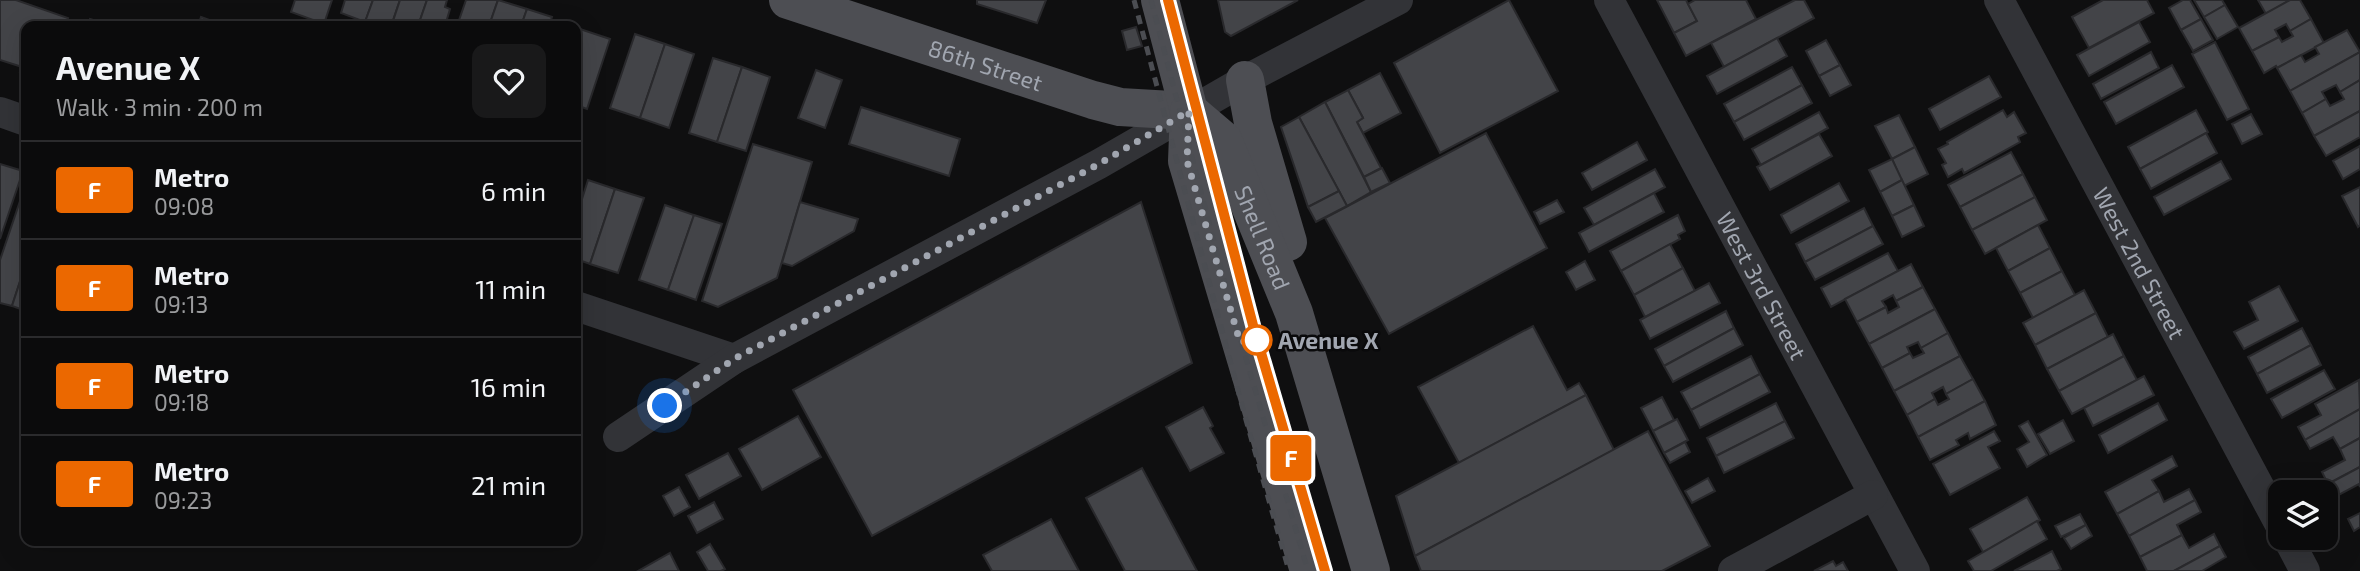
<!DOCTYPE html>
<meta charset="utf-8">
<style>
:root{--surface:#0b0b0c;--page:#19191a;--text:#f1f3f6;--muted:#9a9b9d;--line:#2b2b2d}
body{margin:0;font-family:"Exo 2",sans-serif;background:var(--page);color:var(--text);height:100vh;display:flex;flex-direction:column;font-size:26px;white-space:nowrap}
*{box-sizing:border-box;margin:0}
p{font-size:23px;color:var(--muted)}
.icon{flex:none;width:38px;height:38px;fill:none;stroke:currentColor;stroke-width:2;stroke-linecap:round;stroke-linejoin:round}
.map{position:relative;flex:1;overflow:hidden}
.panel{position:absolute;left:21px;top:21px;width:560px;height:525px;display:flex;flex-direction:column;background:var(--surface);border-radius:14px;box-shadow:0 7px 28px #0002,0 0 0 2px var(--line)}
.panel>*{flex:none}
.badge{padding:0 14px;border-radius:5px;font-size:24px;line-height:46px}
.fabs{position:absolute;left:2268px;top:480px;display:grid;gap:14px}
.fabs a{display:grid;place-items:center;width:70px;height:70px;border-radius:14px;background:var(--surface);box-shadow:0 7px 28px #0002,0 0 0 2px var(--line);font-size:35px}
.you{position:absolute;width:35px;height:35px;margin:-18px;border:5px solid #fff;border-radius:50%;background:#1a73e8;box-shadow:0 0 0 10px #1a73e833}
.map>.badge{position:absolute;translate:-50% -50%;box-shadow:0 0 0 4px #fff}
.round{display:grid;place-items:center;flex:none;width:74px;height:74px;border-radius:14px;background:var(--page)}
.summary{display:flex;align-items:center;justify-content:space-between;height:119px;padding:0 35px}
h1{font-size:33px;font-weight:700;line-height:52px}
ul{padding:0;list-style:none}
li{display:flex;align-items:center;gap:21px;height:98px;padding:0 35px;border-top:2px solid var(--line)}
li div{flex:1}
li b{display:block;font-size:26px}
li em{font-style:normal}
li .badge{min-width:77px;font-weight:700;text-align:center}
.map>svg:first-child{display:block}
</style>
<div class="map">
<svg width="2360" height="571" viewBox="0 0 2360 571">
<rect width="100%" height="100%" fill="#0f0f10"/>
<!-- building -->
<g fill="#434448" stroke="#29292c" stroke-width="2">
<path d="M0,0H16L68,18L65,26H26V74L20,72L22,67L0,60Z"/>
<path d="M295,0H332L324,24L291,12Z"/>
<path d="M345,0H373L365,22L341,13Z"/>
<path d="M373,0H400L391,26H380L365,22Z"/>
<path d="M400,0H427L418,26H408L393,21Z"/>
<path d="M427,0H447L445,7L450,9L445,26H418Z"/>
<path d="M466,0H498L489,26H457Z"/>
<path d="M498,0L527,9L521,26H489Z"/>
<path d="M977,0H1046L1037,23L977,4Z"/>
<path d="M1218,0H1298L1231,36L1225,32Z"/>
<path d="M1509,0L1558,91L1440,153L1394,63Z"/>
<path d="M1657,0H1686L1697,21L1674,33Z"/>
<path d="M1695,0H1746L1756,19L1686,56L1674,33L1697,21L1688,4Z"/>
<path d="M1795,0H1804L1814,18L1724,67L1711,43Z"/>
<path d="M2103,0H2147L2154,13L2089,48L2072,17Z"/>
<path d="M2183,0H2190L2201,19L2181,30L2169,8Z"/>
<path d="M2194,0H2222L2225,5L2204,17Z"/>
<path d="M2258,0H2290L2266,14Z"/>
<path d="M2290,0H2300L2311,19L2290,31L2286,24L2275,30L2279,37L2252,51L2239,28Z"/>
<path d="M2225,5L2238,27L2217,39L2204,17Z"/>
<path d="M527,9L552,17L549,26H521Z"/>
<path d="M201,17L223,25V26H198Z"/>
<path d="M90,19L112,26H87Z"/>
<path d="M2201,19L2213,40L2193,51L2181,30Z"/>
<path d="M2311,19L2324,43L2277,68L2276,66L2264,73L2252,51L2279,37L2282,42L2293,36L2290,31Z"/>
<path d="M552,20L572,26H549Z"/>
<path d="M2139,22L2150,42L2089,76L2077,55Z"/>
<path d="M1136,27L1142,46L1127,50L1122,31Z"/>
<path d="M580,29L610,39L587,109L576,105V40Z"/>
<path d="M2347,30L2360,52L2290,91L2277,68L2301,55L2305,62L2319,54L2315,47Z"/>
<path d="M635,34L665,44L640,118L610,108Z"/>
<path d="M1777,38L1787,56L1717,94L1707,76Z"/>
<path d="M1826,40L1840,65L1819,76L1806,51Z"/>
<path d="M2215,42L2249,109L2227,120L2192,54Z"/>
<path d="M665,44L694,54L669,128L640,118Z"/>
<path d="M2151,52L2159,68L2101,99L2093,84Z"/>
<path d="M2360,52V80L2340,92L2336,85L2322,92L2326,99L2302,113L2290,91Z"/>
<path d="M713,58L742,67L717,142L689,133Z"/>
<path d="M1840,65L1851,85L1830,96L1819,76Z"/>
<path d="M2172,65L2184,87L2116,124L2104,102Z"/>
<path d="M742,67L770,77L746,151L717,142Z"/>
<path d="M1792,67L1802,85L1734,122L1724,104Z"/>
<path d="M816,70L842,80L825,128L798,118Z"/>
<path d="M1380,73L1401,113L1363,133L1357,122L1363,118L1348,90Z"/>
<path d="M1989,76L2001,97L1940,130L1929,109Z"/>
<path d="M2360,80V111L2314,136L2302,113L2326,99L2330,106L2344,99L2340,92Z"/>
<path d="M1802,85L1812,103L1744,140L1734,122Z"/>
<path d="M1348,90L1363,118L1357,122L1381,168L1364,177L1325,102Z"/>
<path d="M1325,102L1371,192L1347,206L1299,117Z"/>
<path d="M861,107L960,139L949,176L849,144Z"/>
<path d="M2003,110L2007,117L2014,112L2026,133L2018,137L2020,142L1964,173L1962,169L1948,177L1942,165L1946,163L1938,149L1948,144L1947,142Z"/>
<path d="M2196,110L2208,132L2140,169L2128,147Z"/>
<path d="M2360,111V137L2326,156L2314,136Z"/>
<path d="M1819,112L1828,128L1761,165L1752,149Z"/>
<path d="M2251,114L2262,134L2242,144L2232,124Z"/>
<path d="M1899,115L1915,147L1892,159L1875,126Z"/>
<path d="M1299,117L1339,191L1308,207L1281,127Z"/>
<path d="M1486,133L1547,248L1389,334L1325,218Z"/>
<path d="M2206,133L2217,153L2151,189L2140,169Z"/>
<path d="M1819,134L1832,156L1770,190L1757,167Z"/>
<path d="M1637,142L1647,160L1592,190L1582,173Z"/>
<path d="M753,144L812,162L777,278L718,307L702,301Z"/>
<path d="M2360,146V169L2343,179L2333,161Z"/>
<path d="M1915,147L1928,174L1904,186L1892,159Z"/>
<path d="M2011,152L2023,174L1960,207L1948,185Z"/>
<path d="M1892,159L1902,180L1880,192L1869,170Z"/>
<path d="M2221,161L2231,179L2164,215L2154,197Z"/>
<path d="M0,164L23,171L0,239Z"/>
<path d="M1382,168L1390,183L1371,192L1364,177Z"/>
<path d="M1655,169L1665,187L1594,225L1584,208Z"/>
<path d="M2023,174L2035,197L1972,230L1960,207Z"/>
<path d="M588,180L615,189L590,264L576,259V218Z"/>
<path d="M1902,180L1914,205L1892,216L1880,192Z"/>
<path d="M1839,183L1849,201L1791,233L1781,215Z"/>
<path d="M2360,187V225L2358,227L2342,196Z"/>
<path d="M615,189L644,198L618,273L590,264Z"/>
<path d="M1339,191L1347,206L1316,222L1308,207Z"/>
<path d="M1654,193L1664,212L1589,252L1579,233Z"/>
<path d="M2035,197L2047,220L1985,254L1972,230Z"/>
<path d="M1557,200L1564,212L1540,224L1534,212Z"/>
<path d="M20,201L26,203V263L12,306L0,303V260Z"/>
<path d="M800,202L858,219L854,231L792,266L782,263Z"/>
<path d="M1141,202L1192,363L872,536L793,390Z"/>
<path d="M665,205L694,215L668,290L639,280Z"/>
<path d="M1914,205L1924,226L1902,237L1892,216Z"/>
<path d="M1864,208L1873,226L1805,262L1796,244Z"/>
<path d="M694,215L722,224L696,300L668,290Z"/>
<path d="M1678,215L1685,231L1678,235L1680,239L1621,271L1610,251Z"/>
<path d="M2038,225L2050,248L2008,271L1996,248Z"/>
<path d="M1873,226L1883,244L1815,280L1805,262Z"/>
<path d="M1670,244L1683,268L1634,295L1621,271Z"/>
<path d="M2050,248L2062,271L2020,293L2008,271Z"/>
<path d="M1888,253L1898,271L1831,307L1821,288Z"/>
<path d="M1585,261L1595,280L1576,290L1566,272Z"/>
<path d="M26,263V311L12,306Z"/>
<path d="M1911,264L1923,287L1896,301L1893,295L1882,301L1886,307L1857,322L1845,299Z"/>
<path d="M1683,268L1695,291L1645,317L1634,295Z"/>
<path d="M2062,271L2075,295L2033,318L2020,293Z"/>
<path d="M1709,283L1720,303L1650,339L1640,320Z"/>
<path d="M2279,286L2298,321L2244,349L2234,332L2258,320L2249,302Z"/>
<path d="M1923,287L1935,309L1869,344L1857,322L1886,307L1888,313L1899,307L1896,301Z"/>
<path d="M2084,290L2096,313L2035,345L2023,323Z"/>
<path d="M1935,309L1948,333L1921,348L1918,342L1907,347L1910,353L1882,368L1869,344Z"/>
<path d="M1726,311L1734,328L1664,366L1655,349Z"/>
<path d="M2096,313L2108,337L2047,369L2035,345Z"/>
<path d="M1533,326L1567,390L1579,383L1586,395L1459,463L1418,387Z"/>
<path d="M1734,328L1743,345L1673,382L1664,366Z"/>
<path d="M2302,328L2311,345L2257,374L2248,357Z"/>
<path d="M1948,333L1960,356L1894,391L1882,368L1910,353L1913,358L1924,353L1921,348Z"/>
<path d="M2113,334L2124,356L2059,391L2047,369Z"/>
<path d="M2311,345L2321,365L2267,393L2257,374Z"/>
<path d="M1751,356L1760,374L1691,410L1681,392Z"/>
<path d="M1960,356L1973,379L1946,394L1943,387L1932,393L1935,399L1907,415L1894,391Z"/>
<path d="M2124,356L2137,380L2072,414L2059,391Z"/>
<path d="M2324,370L2335,389L2282,418L2271,399Z"/>
<path d="M1760,374L1770,392L1700,428L1691,410Z"/>
<path d="M2144,376L2154,395L2093,426L2084,408Z"/>
<path d="M1973,379L1985,401L1918,437L1907,415L1935,399L1938,405L1949,399L1946,394Z"/>
<path d="M2359,380L2360,409L2305,440L2298,427L2321,415L2315,404Z"/>
<path d="M1586,395L1614,450L1415,556L1396,496Z"/>
<path d="M1662,397L1674,420L1653,431L1641,408Z"/>
<path d="M1985,401L1996,425L1970,439L1968,433L1956,440L1959,445L1930,460L1918,437Z"/>
<path d="M1776,403L1785,421L1716,456L1707,438Z"/>
<path d="M2158,403L2167,420L2108,453L2099,435Z"/>
<path d="M1203,407L1213,426L1210,428L1224,453L1190,471L1166,427Z"/>
<path d="M2360,409V438L2340,449L2333,437L2310,449L2305,440Z"/>
<path d="M798,416L821,457L762,490L739,449Z"/>
<path d="M1677,419L1688,440L1664,453L1653,431Z"/>
<path d="M2063,420L2074,441L2050,454L2038,434Z"/>
<path d="M1785,421L1794,438L1724,473L1716,456Z"/>
<path d="M2028,421L2047,455L2027,467L2017,449L2029,442L2019,426Z"/>
<path d="M1648,431L1710,546L1662,571H1421L1415,556Z"/>
<path d="M1994,431L2000,441L1988,447L2000,468L1950,495L1933,464Z"/>
<path d="M2360,438V467L2328,484L2322,472L2345,460L2340,449Z"/>
<path d="M1685,442L1690,452L1670,463L1664,453Z"/>
<path d="M728,453L741,476L699,499L686,475Z"/>
<path d="M2172,456L2177,466L2152,480L2159,491L2117,514L2105,492Z"/>
<path d="M2360,467V487L2359,484L2335,497L2328,484Z"/>
<path d="M1142,468L1197,571H1125L1086,498Z"/>
<path d="M1708,478L1715,491L1692,503L1685,491Z"/>
<path d="M679,487L690,507L674,516L663,496Z"/>
<path d="M2189,489L2195,500L2129,536L2117,514L2159,491L2164,502Z"/>
<path d="M2027,497L2040,520L1983,552L1970,529Z"/>
<path d="M2195,500L2201,512L2177,525L2182,535L2140,557L2129,536Z"/>
<path d="M714,502L723,519L697,533L688,516Z"/>
<path d="M2360,513V527L2354,531L2348,519Z"/>
<path d="M2080,514L2086,525L2061,537L2055,526Z"/>
<path d="M1051,519L1079,571H992L983,555Z"/>
<path d="M2037,521L2047,539L1991,571H1974L1968,561Z"/>
<path d="M2086,525L2092,536L2071,549L2064,538Z"/>
<path d="M2214,534L2220,546L2174,571H2147L2140,557L2182,535L2189,548Z"/>
<path d="M710,544L725,569L721,571H708L697,552Z"/>
<path d="M2220,546L2226,557L2202,571H2174Z"/>
<path d="M2052,551L2061,569L2057,571H2014Z"/>
<path d="M670,553L679,571H638Z"/>
<path d="M1833,561L1836,566L1843,562L1848,571H1814Z"/>
</g>
<g fill="none" stroke-linecap="round" stroke-linejoin="round">
<!-- minor -->
<g stroke="#323337" stroke-width="30">
<path id="s1" d="M1609,0L1915,571"/>
<path id="s2" d="M1999,0L2280,525"/>
<path d="M0,112L26,121"/>
<path d="M576,306L734,359"/>
<path d="M618,437L734,359L1099,164L1245,80L1398,0"/>
<path d="M2287,537L2305,571"/>
<path d="M1733,571L1873,495"/>
</g>
<!-- major -->
<g stroke="#4d4e53" stroke-width="38">
<path id="s3" d="M788,0L1093,100L1120,107L1189,111"/>
<path d="M1160,0L1189,111L1187,161L1309,571"/>
<path d="M1245,80L1253,123L1288,242"/>
<path id="s4" d="M1189,111L1223,140L1294,313L1371,571"/>
</g>
<!-- rail -->
<g stroke="#4b4d52" stroke-width="5" stroke-dasharray="9 7" stroke-linecap="butt">
<path d="M1134,0L1244,413L1289,571"/>
<path d="M1151,0L1231,307L1308,571"/>
<path d="M1168,0L1254,329L1325,571"/>
</g>
</g>
<g fill="none" stroke-linecap="round" stroke-linejoin="round">
<defs>
<path id="line" d="M1168,0L1254,329L1325,571"/>
</defs>
<!-- line casing -->
<use href="#line" stroke="#fff" stroke-width="16"/>
<!-- line -->
<use href="#line" stroke="#eb6800" stroke-width="10"/>
<!-- walk -->
<path stroke="#a1a6b0" stroke-width="7" stroke-dasharray="0 12.6" d="M665,406L734,359L1099,164L1189,111L1187,161L1240,342L1257,340"/>
</g>
<!-- markers -->
<circle fill="#fff" stroke="#eb6800" stroke-width="3.5" cx="1257" cy="340" r="14"/>
<g text-anchor="middle" dominant-baseline="central" stroke-width="5" stroke-linejoin="round" paint-order="stroke">
<!-- street labels -->
<g font-size="23" fill="#a1a6b0" stroke="#0a0a0b">
<text stroke="none"><textPath href="#s3" startOffset="208">86th Street</textPath></text>
<text stroke="none"><textPath href="#s4" startOffset="150">Shell Road</textPath></text>
<text stroke="none"><textPath href="#s2" startOffset="298">West 2nd Street</textPath></text>
<text stroke="none"><textPath href="#s1" startOffset="324">West 3rd Street</textPath></text>
</g>
<!-- stop labels -->
<g font-size="23" font-weight="bold" fill="#a1a6b0" stroke="#0a0a0b" text-anchor="start">
<text x="1278" y="340">Avenue X</text>
</g>
</g>
</svg>
<div class="fabs">
<a><svg class="icon" aria-label="layers" viewBox="0 0 24 24"><path d="M12 4l9 5-9 5-9-5zM3 14l9 5 9-5"/></svg></a>
</div>
<div class="you" style="left:665px;top:406px"></div>
<b class="badge" style="left:1291px;top:458px;background:#eb6800;color:#fff">F</b>
<section class="panel">
<div class="summary"><div><h1>Avenue X</h1><p>Walk · 3 min · 200 m</p></div><a class="round"><svg class="icon" aria-label="heart" viewBox="0 0 24 24"><path d="M12 20l-8-8c-3-5 5-10 8-4 3-6 11-1 8 4z"/></svg></a></div>
<ul>
<li><span class="badge" style="background:#eb6800;color:#fff">F</span><div><b>Metro</b><p>09:08</p></div><em>6 min</em></li>
<li><span class="badge" style="background:#eb6800;color:#fff">F</span><div><b>Metro</b><p>09:13</p></div><em>11 min</em></li>
<li><span class="badge" style="background:#eb6800;color:#fff">F</span><div><b>Metro</b><p>09:18</p></div><em>16 min</em></li>
<li><span class="badge" style="background:#eb6800;color:#fff">F</span><div><b>Metro</b><p>09:23</p></div><em>21 min</em></li>
</ul>
</section>
</div>
